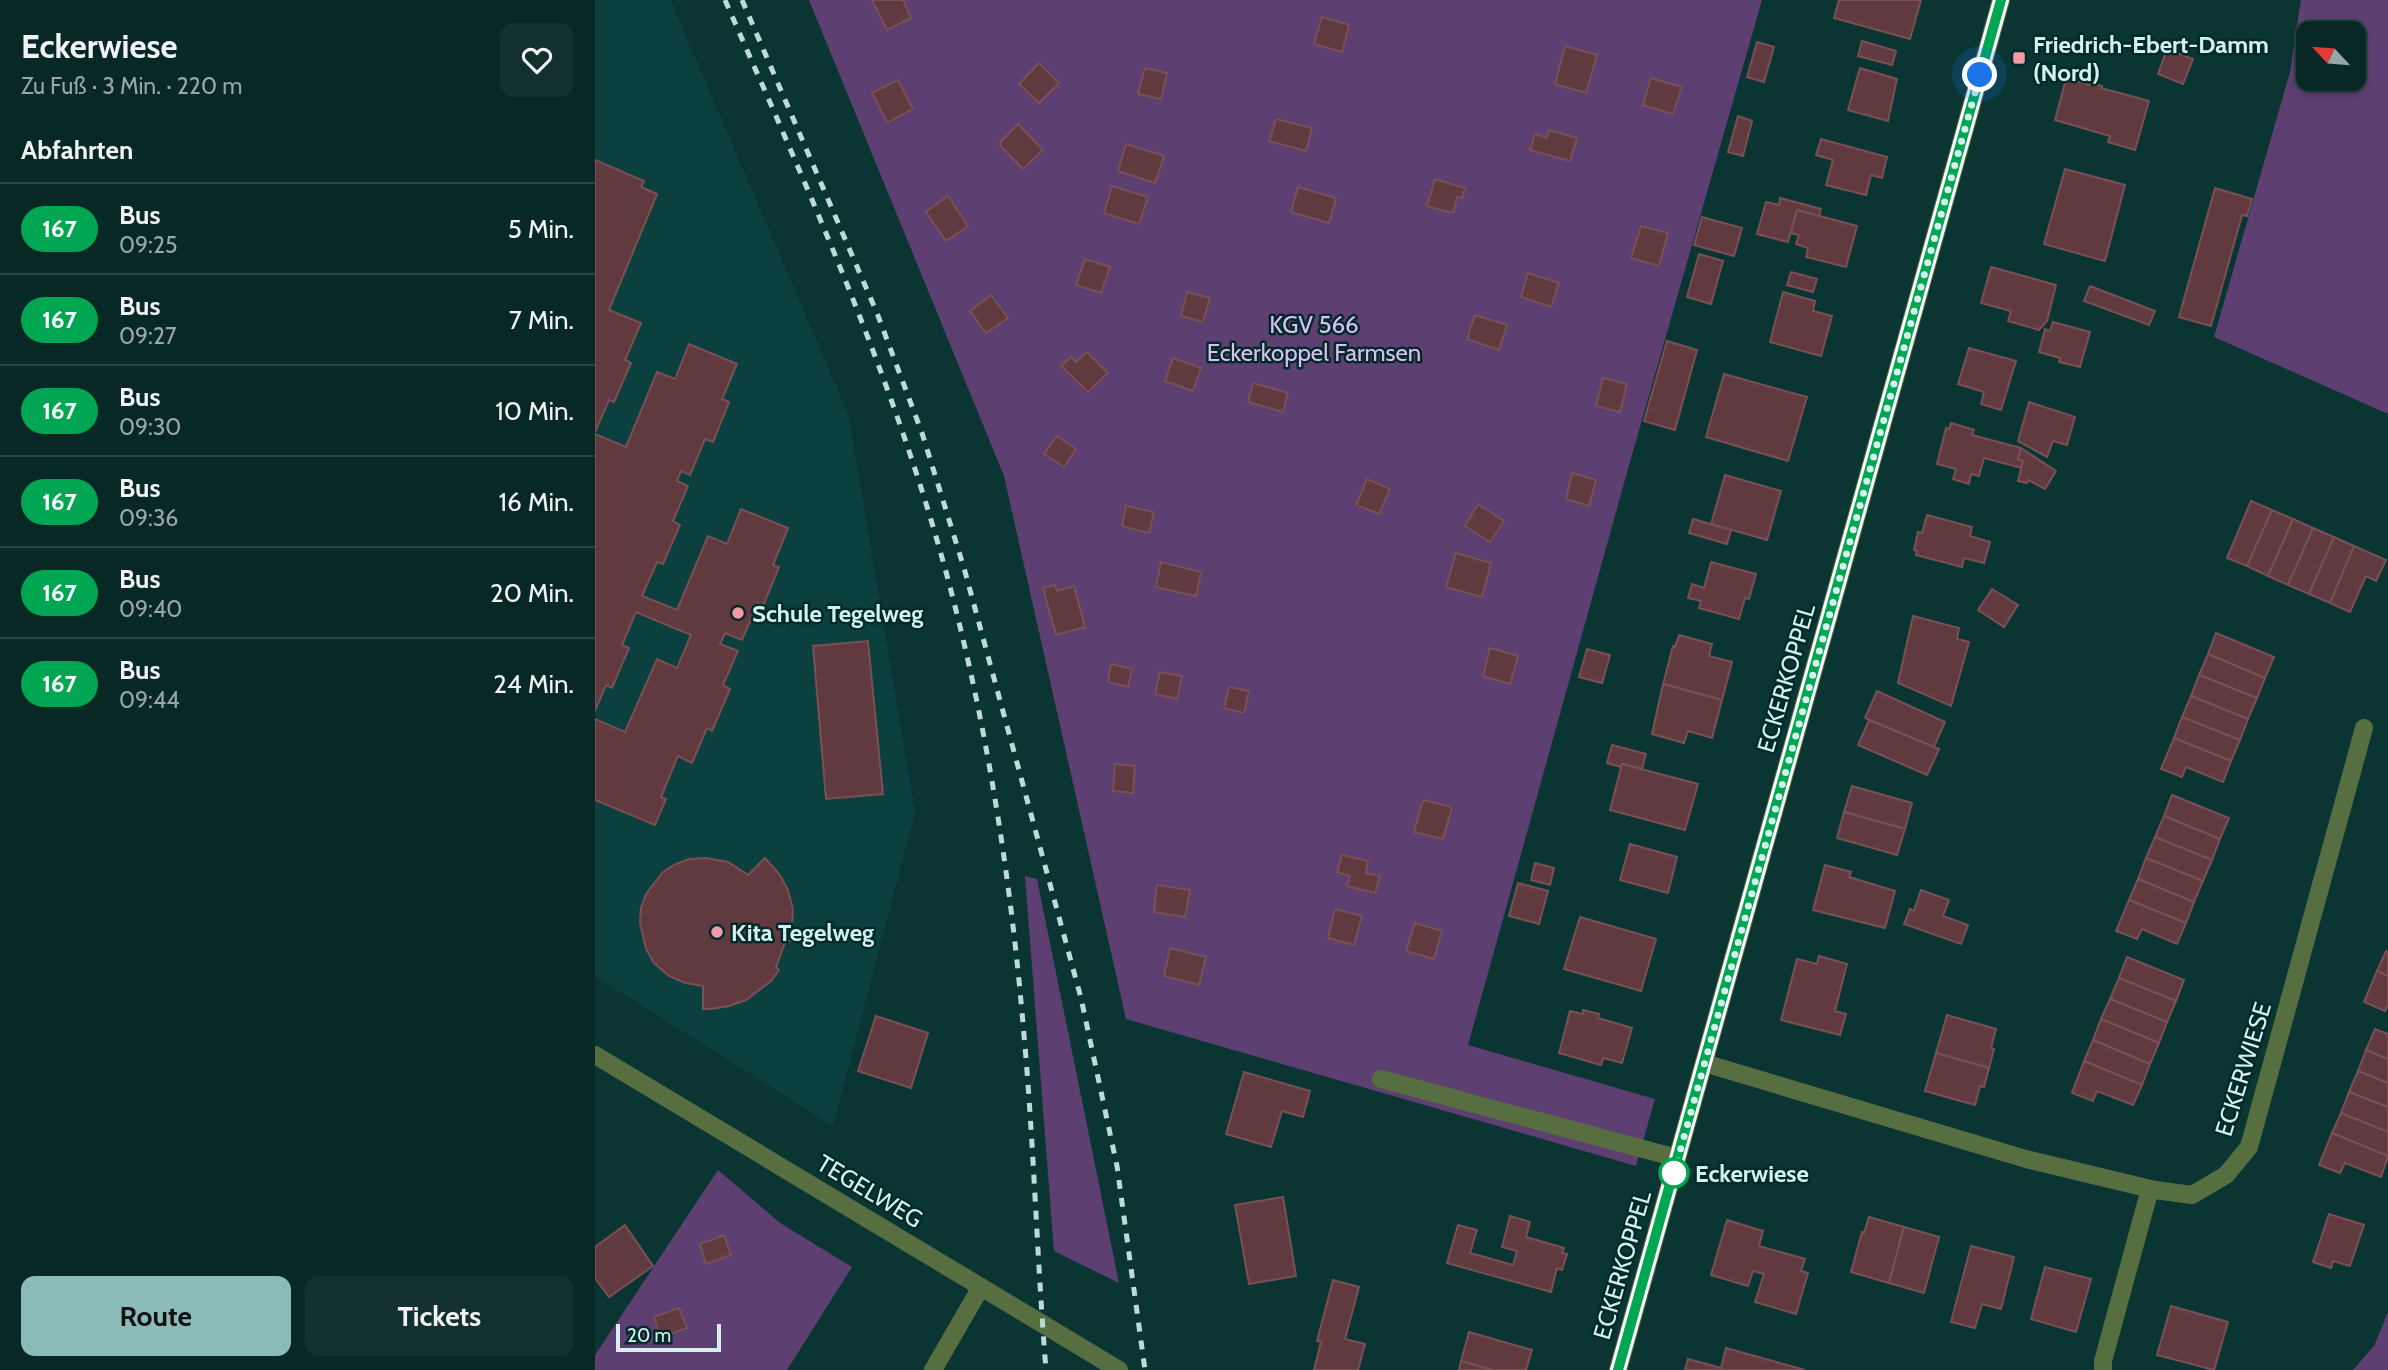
<!DOCTYPE html>
<html lang="de">
<meta charset="utf-8">
<style>
:root{--surface:#082826;--page:#11302e;--text:#f1f3f6;--muted:#98a6a7;--line:#294443;--accent:#8bbbb9}
body{margin:0;font-family:Cabin,sans-serif;background:var(--page);color:var(--text);height:100vh;display:flex;flex-direction:column;font-size:26px;white-space:nowrap}
*{box-sizing:border-box;margin:0}
p{font-size:23px;color:var(--muted)}
.icon{flex:none;width:38px;height:38px;fill:none;stroke:currentColor;stroke-width:2;stroke-linecap:round;stroke-linejoin:round}
.map{position:relative;flex:1;overflow:hidden}
.drawer{display:flex;flex-direction:column;background:var(--surface);width:595px}
.drawer>*{flex:none}
.badge{padding:0 14px;border-radius:23px;font-size:24px;line-height:46px}
.needle{width:46px;rotate:296deg}
.buttons{position:absolute;left:1701px;top:21px;display:grid;gap:14px}
.buttons a{display:grid;place-items:center;width:70px;height:70px;border-radius:14px;background:var(--surface);box-shadow:0 4px 10px #0003,0 0 0 2px var(--line);font-size:35px}
.scale{position:absolute;left:21px;bottom:18px;width:105px;box-sizing:border-box;padding-left:7px;border:4px solid #d5f0ee;border-top:0;font-size:19px;line-height:24px;white-space:nowrap;color:#d5f0ee;-webkit-text-stroke:5px #002b29;paint-order:stroke}
.you{position:absolute;width:35px;height:35px;margin:-18px;border:5px solid #fff;border-radius:50%;background:#1a73e8;box-shadow:0 0 0 10px #1a73e833}
.map>.badge{position:absolute;translate:-50% -50%;box-shadow:0 0 0 4px #fff}
h2{padding:0 21px;font-size:26px;line-height:63px}
.round{display:grid;place-items:center;flex:none;width:74px;height:74px;border-radius:14px;background:var(--page)}
.headline{display:flex;align-items:center;justify-content:space-between;height:119px;padding:0 21px}
h1{font-size:33px;font-weight:700;line-height:52px}
.primary-button{display:flex;gap:14px;margin-top:auto;padding:14px 21px}
.primary-button a{flex:1;height:80px;border-radius:14px;background:var(--accent);color:#111;font-size:28px;font-weight:700;line-height:80px;text-align:center}
.primary-button a+a{background:var(--page);color:var(--text)}
ul{padding:0;list-style:none}
li{display:flex;align-items:center;gap:21px;height:91px;padding:0 21px;border-top:2px solid var(--line)}
li div{flex:1}
li b{display:block;font-size:26px}
li em{font-style:normal}
li .badge{min-width:77px;font-weight:700;text-align:center}
main{display:flex;flex:1;min-height:0}
.map>svg:first-child{display:block}
</style>
<main>
<section class="drawer">
<div class="headline"><div><h1>Eckerwiese</h1><p>Zu Fuß · 3 Min. · 220 m</p></div><a class="round"><svg class="icon" aria-label="heart" viewBox="0 0 24 24"><path d="M12 20l-8-8c-3-5 5-10 8-4 3-6 11-1 8 4z"/></svg></a></div>
<h2>Abfahrten</h2>
<ul>
<li><span class="badge" style="background:#00a651;color:#fff">167</span><div><b>Bus</b><p>09:25</p></div><em>5 Min.</em></li>
<li><span class="badge" style="background:#00a651;color:#fff">167</span><div><b>Bus</b><p>09:27</p></div><em>7 Min.</em></li>
<li><span class="badge" style="background:#00a651;color:#fff">167</span><div><b>Bus</b><p>09:30</p></div><em>10 Min.</em></li>
<li><span class="badge" style="background:#00a651;color:#fff">167</span><div><b>Bus</b><p>09:36</p></div><em>16 Min.</em></li>
<li><span class="badge" style="background:#00a651;color:#fff">167</span><div><b>Bus</b><p>09:40</p></div><em>20 Min.</em></li>
<li><span class="badge" style="background:#00a651;color:#fff">167</span><div><b>Bus</b><p>09:44</p></div><em>24 Min.</em></li>
</ul>
<div class="primary-button"><a>Route</a><a>Tickets</a></div>
</section>
<div class="map">
<svg width="1793" height="1370" viewBox="0 0 1793 1370">
<rect width="100%" height="100%" fill="#0b3533"/>
<!-- built -->
<path fill="#0b403e" d="M0,0H75L253,414L320,812L238,1126L0,976Z"/>
<!-- green -->
<g fill="#5d4071" fill-rule="evenodd">
<path d="M214,0H1167L1031,476L873,1045L1060,1099L1041,1166L531,1019L409,476Z"/>
<path d="M1706,0H1793V414L1619,337L1695,72ZM1713,33H1759V79H1713Z"/>
<path d="M430,876L442,879L524,1283L459,1251Z"/>
<path d="M123,1170L185,1223L257,1267L192,1370H0V1355Z"/>
<path d="M1793,1312V1370H1758L1779,1346Z"/>
</g>
<!-- building -->
<g fill="#613a3f" stroke="#795056" stroke-width="2">
<path d="M277,0H308L316,18L292,30Z"/>
<path d="M1244,0H1326L1315,39L1239,18Z"/>
<path d="M727,17L754,25L747,52L719,44Z"/>
<path d="M1267,41L1301,51L1297,65L1263,56Z"/>
<path d="M1162,42L1179,47L1169,82L1152,77Z"/>
<path d="M970,46L1002,55L991,93L960,84Z"/>
<path d="M1572,49L1598,59L1588,84L1563,74Z"/>
<path d="M444,63L464,83L444,103L424,84Z"/>
<path d="M550,68L572,73L566,99L543,94Z"/>
<path d="M1265,68L1302,79L1293,121L1253,110Z"/>
<path d="M1056,78L1087,87L1078,114L1048,105Z"/>
<path d="M1471,79L1495,85L1497,83L1507,86L1506,88L1554,101L1540,150L1513,142L1515,136L1460,120Z"/>
<path d="M303,80L318,109L292,123L277,93Z"/>
<path d="M1143,116L1157,121L1148,156L1133,152Z"/>
<path d="M681,119L717,128L711,151L674,141Z"/>
<path d="M423,124L448,150L428,169L404,144Z"/>
<path d="M954,130L982,138L975,161L935,150L940,134L952,138Z"/>
<path d="M1226,139L1292,157L1287,178L1276,175L1271,195L1231,185L1238,160L1221,155Z"/>
<path d="M531,144L569,156L560,183L523,171Z"/>
<path d="M0,160L49,181L46,187L62,194L14,310L46,323L30,360L36,363L19,402L14,400L0,432Z"/>
<path d="M1470,169L1530,185L1510,261L1449,244Z"/>
<path d="M840,179L870,188L867,198L862,197L858,213L832,206Z"/>
<path d="M517,186L553,197L544,224L509,213Z"/>
<path d="M703,187L741,198L734,223L696,212Z"/>
<path d="M1620,188L1657,199L1652,216L1647,215L1616,326L1584,317Z"/>
<path d="M353,196L373,226L351,241L331,212Z"/>
<path d="M1185,198L1226,209L1224,216L1202,210L1193,242L1162,234L1171,202L1184,205Z"/>
<path d="M1202,210L1262,226L1251,267L1211,257L1213,248L1201,244L1204,235L1196,233Z"/>
<path d="M1107,217L1147,228L1139,256L1099,245Z"/>
<path d="M1046,226L1073,233L1064,266L1036,258Z"/>
<path d="M1104,254L1128,261L1116,304L1092,297Z"/>
<path d="M490,259L515,267L506,293L481,285Z"/>
<path d="M1396,267L1461,285L1452,321L1444,330L1413,321L1416,311L1386,303Z"/>
<path d="M1196,272L1222,279L1218,292L1192,285Z"/>
<path d="M933,273L964,283L956,307L926,297Z"/>
<path d="M1495,286L1560,311L1554,325L1489,301Z"/>
<path d="M592,292L615,298L608,322L586,316Z"/>
<path d="M1188,292L1220,301L1218,311L1237,316L1226,356L1175,342Z"/>
<path d="M396,295L413,318L391,333L375,311Z"/>
<path d="M880,315L912,325L904,350L872,339Z"/>
<path d="M1458,322L1495,332L1485,367L1464,362L1465,358L1444,352L1450,329L1455,331Z"/>
<path d="M1072,341L1102,350L1080,430L1049,421Z"/>
<path d="M94,344L142,364L127,399L134,402L118,442L110,439L95,475L86,471L82,481L93,486L78,521L85,525L68,564L62,562L47,596L82,610L113,536L132,544L146,509L193,528L178,565L184,567L168,606L163,603L147,640L130,633L125,644L143,651L128,685L135,689L117,731L112,728L97,763L83,756L66,797L71,799L60,825L0,800V719L30,732L62,659L82,668L96,635L41,612L27,645L34,648L17,688L11,685L0,711V434L31,447L62,372L80,379Z"/>
<path d="M1374,348L1421,361L1406,410L1386,404L1389,392L1363,384Z"/>
<path d="M492,352L513,373L493,392L466,366L476,357L481,362Z"/>
<path d="M578,358L606,368L598,391L570,381Z"/>
<path d="M1129,374L1212,397L1193,461L1111,437Z"/>
<path d="M1008,378L1032,384L1025,412L1001,406Z"/>
<path d="M658,383L693,393L688,412L653,402Z"/>
<path d="M1434,402L1480,417L1472,445L1458,441L1452,457L1423,441Z"/>
<path d="M1356,423L1379,430L1377,435L1426,448L1423,459L1428,461L1427,468L1389,458L1384,476L1376,474L1374,484L1358,479L1361,469L1342,464L1351,428L1354,429Z"/>
<path d="M462,436L481,449L469,467L449,454Z"/>
<path d="M1426,448L1461,471L1450,489L1433,480L1432,483L1423,481L1428,461L1423,459Z"/>
<path d="M977,473L1001,480L994,506L971,499Z"/>
<path d="M1130,475L1186,491L1172,540L1116,524Z"/>
<path d="M772,479L795,489L784,514L761,505Z"/>
<path d="M1656,501L1677,510L1652,566L1632,558Z"/>
<path d="M883,504L909,521L895,542L870,526Z"/>
<path d="M531,506L559,512L554,533L527,526Z"/>
<path d="M1677,510L1698,519L1673,576L1652,566Z"/>
<path d="M1332,515L1377,527L1375,536L1395,542L1389,563L1369,558L1367,567L1321,555L1322,551L1319,550L1323,532L1327,533Z"/>
<path d="M1098,519L1136,530L1132,544L1094,533Z"/>
<path d="M1698,519L1718,528L1693,585L1673,576Z"/>
<path d="M1718,528L1739,537L1714,594L1693,585Z"/>
<path d="M1739,537L1759,546L1735,603L1714,594Z"/>
<path d="M1759,546L1791,560L1781,581L1771,576L1755,612L1735,603Z"/>
<path d="M861,553L896,563L887,597L851,587Z"/>
<path d="M566,562L606,572L601,596L561,587Z"/>
<path d="M1116,562L1161,574L1154,599L1150,598L1144,619L1104,608L1106,601L1093,598L1097,584L1109,588Z"/>
<path d="M460,585L462,591L479,586L490,627L461,635L448,588Z"/>
<path d="M1397,589L1423,605L1409,627L1383,610Z"/>
<path d="M1318,616L1364,628L1362,639L1374,642L1356,706L1303,683Z"/>
<path d="M1621,633L1679,657L1670,678L1613,654Z"/>
<path d="M1084,635L1117,644L1114,656L1137,662L1127,700L1068,684L1078,646L1080,647Z"/>
<path d="M273,641L288,794L231,799L218,646Z"/>
<path d="M895,648L923,656L915,684L888,676Z"/>
<path d="M992,649L1015,655L1007,683L984,677Z"/>
<path d="M1613,654L1670,678L1662,698L1604,675Z"/>
<path d="M516,664L537,669L533,687L513,682Z"/>
<path d="M565,672L587,676L582,699L560,694Z"/>
<path d="M1604,675L1662,698L1653,719L1596,696Z"/>
<path d="M1068,684L1127,700L1117,738L1093,731L1089,743L1057,734Z"/>
<path d="M634,687L654,691L649,713L629,708Z"/>
<path d="M1282,691L1350,722L1339,747L1270,718Z"/>
<path d="M1596,696L1653,719L1645,740L1587,717Z"/>
<path d="M1587,717L1645,740L1636,761L1579,738Z"/>
<path d="M1274,720L1344,749L1332,775L1263,745Z"/>
<path d="M1579,738L1636,761L1628,782L1591,767L1587,777L1566,769Z"/>
<path d="M1017,745L1051,754L1047,769L1027,764L1026,767L1012,763Z"/>
<path d="M520,764L540,766L538,793L518,791Z"/>
<path d="M1027,764L1103,784L1090,830L1015,810Z"/>
<path d="M1257,786L1317,803L1310,829L1249,812Z"/>
<path d="M1577,795L1634,818L1625,839L1569,816Z"/>
<path d="M828,800L857,807L848,839L819,832Z"/>
<path d="M1249,812L1310,829L1302,855L1242,838Z"/>
<path d="M1569,816L1625,839L1617,860L1560,837Z"/>
<path d="M1560,837L1617,860L1608,881L1551,858Z"/>
<path d="M1035,844L1082,857L1073,893L1025,880Z"/>
<path d="M747,855L773,861L771,873L785,876L780,893L752,886L755,876L742,872Z"/>
<path d="M111,858L133,862L153,875L170,858L185,875L193,890L198,909L196,941L191,940L181,967L184,970L176,981L151,1000L134,1006L116,1009H108V986L90,983L74,976L59,963L51,949L45,923L46,908L51,894L68,872L79,865L94,859Z"/>
<path d="M1551,858L1608,881L1599,902L1543,879Z"/>
<path d="M940,863L959,868L955,885L936,880Z"/>
<path d="M1230,865L1256,872L1254,877L1300,891L1290,928L1218,910Z"/>
<path d="M1543,879L1599,902L1591,923L1534,900Z"/>
<path d="M923,883L953,891L944,924L914,916Z"/>
<path d="M562,885L595,890L590,917L559,912Z"/>
<path d="M1326,890L1354,900L1348,916L1373,925L1366,944L1309,924L1315,909L1319,911Z"/>
<path d="M1534,900L1591,923L1582,944L1547,929L1542,939L1521,931Z"/>
<path d="M740,909L767,916L759,945L733,938Z"/>
<path d="M985,917L1061,939L1046,991L969,969Z"/>
<path d="M820,923L847,931L839,959L811,951Z"/>
<path d="M575,948L611,957L604,985L569,976Z"/>
<path d="M1791,951L1793,952V976L1782,971Z"/>
<path d="M1224,956L1252,964L1240,1011L1251,1014L1245,1035L1186,1020L1202,959L1222,964Z"/>
<path d="M1532,957L1589,980L1581,1001L1524,978Z"/>
<path d="M1782,971L1793,976V1005L1790,1011L1769,1002Z"/>
<path d="M1524,978L1581,1001L1572,1022L1515,999Z"/>
<path d="M1515,999L1572,1022L1564,1043L1506,1019Z"/>
<path d="M988,1010L1004,1014L1003,1018L1037,1028L1027,1063L1008,1058L1006,1065L964,1053L975,1011L988,1014Z"/>
<path d="M1352,1015L1401,1029L1396,1048L1399,1049L1394,1068L1341,1053Z"/>
<path d="M281,1016L333,1033L316,1088L263,1071Z"/>
<path d="M1506,1019L1564,1043L1555,1064L1498,1040Z"/>
<path d="M1780,1029L1793,1034V1059L1771,1050Z"/>
<path d="M1498,1040L1555,1064L1547,1085L1489,1061Z"/>
<path d="M1771,1050L1793,1059V1083L1763,1071Z"/>
<path d="M1341,1053L1394,1068L1389,1087L1385,1086L1380,1105L1330,1091Z"/>
<path d="M1489,1061L1547,1085L1538,1105L1502,1091L1498,1101L1477,1093Z"/>
<path d="M1763,1071L1793,1083V1107L1754,1092Z"/>
<path d="M649,1072L715,1091L708,1117L687,1111L676,1147L631,1134Z"/>
<path d="M1754,1092L1793,1107V1132L1746,1113Z"/>
<path d="M1746,1113L1793,1132V1156L1737,1133Z"/>
<path d="M1737,1133L1793,1156L1786,1177L1750,1163L1745,1173L1724,1165Z"/>
<path d="M688,1197L701,1276L654,1284L640,1205Z"/>
<path d="M1734,1214L1769,1225L1755,1266L1738,1261L1736,1268L1718,1262Z"/>
<path d="M915,1216L935,1222L931,1237L969,1248L967,1253L972,1254L967,1270L962,1268L956,1292L852,1263L863,1225L882,1230L875,1253L918,1265L922,1251L907,1247Z"/>
<path d="M1274,1217L1309,1227L1294,1283L1256,1272L1267,1232L1269,1233Z"/>
<path d="M1132,1220L1168,1231L1164,1246L1210,1259L1206,1271L1213,1273L1201,1314L1160,1302L1169,1274L1158,1271L1153,1286L1116,1275Z"/>
<path d="M30,1225L58,1266L14,1297L0,1278V1247Z"/>
<path d="M1309,1227L1344,1237L1329,1293L1294,1283Z"/>
<path d="M129,1235L136,1255L111,1264L105,1244Z"/>
<path d="M1376,1246L1419,1257L1406,1309L1387,1304L1380,1328L1356,1322Z"/>
<path d="M1450,1267L1496,1279L1481,1332L1436,1319Z"/>
<path d="M738,1280L764,1287L750,1339L770,1344L763,1370H719L726,1342L722,1341Z"/>
<path d="M1576,1306L1633,1322L1619,1370L1562,1355Z"/>
<path d="M84,1308L92,1328L66,1337L59,1317Z"/>
<path d="M874,1332L937,1350L931,1370H897L866,1361Z"/>
<path d="M1131,1348L1210,1370H1090L1093,1359L1126,1368Z"/>
<path d="M866,1361L897,1370H864Z"/>
</g>
<g fill="none" stroke-linecap="round" stroke-linejoin="round">
<!-- minor -->
<g stroke="#576e41" stroke-width="18">
<path d="M0,1055L524,1370"/>
<path d="M1109,1063L1431,1159L1560,1190L1597,1195L1631,1175L1654,1147L1769,728"/>
<path d="M786,1079L1082,1158"/>
<path d="M338,1370L386,1287"/>
<path d="M1023,1370L1406,0"/>
<path d="M1508,1370V1361L1555,1189"/>
</g>
<!-- rail -->
<g stroke="#bedbd9" stroke-width="5" stroke-dasharray="9 9" stroke-linecap="butt">
<path d="M130,0C212,187 297,374 351,572C392,723 416,880 429,1035C439,1147 442,1259 451,1370"/>
<path d="M147,0L282,313L327,433L369,568L486,998L522,1166L550,1370"/>
</g>
</g>
<g fill="none" stroke-linecap="round" stroke-linejoin="round">
<defs>
<path id="line" d="M1023,1370L1406,0"/>
</defs>
<!-- line casing -->
<use href="#line" stroke="#fff" stroke-width="16"/>
<!-- line -->
<use href="#line" stroke="#00a651" stroke-width="10"/>
<!-- walk -->
<path stroke="#d5f0ee" stroke-width="7" stroke-dasharray="0 12.6" d="M1079,1173L1385,75"/>
</g>
<!-- markers -->
<g fill="#f39aa7" stroke="#002b29" stroke-width="2.5">
<rect x="1417" y="51" width="14" height="14" rx="3.5"/>
<circle cx="143" cy="613" r="7"/>
<circle cx="122" cy="932" r="7"/>
</g>
<circle fill="#fff" stroke="#00a651" stroke-width="3.5" cx="1079" cy="1173" r="14"/>
<g text-anchor="middle" dominant-baseline="central" stroke-width="5" stroke-linejoin="round" paint-order="stroke">
<!-- poi labels -->
<g font-size="24" font-weight="bold" fill="#d5f0ee" stroke="#002b29" text-anchor="start">
<text x="1438" y="44">Friedrich-Ebert-Damm<tspan x="1438" dy="28">(Nord)</tspan></text>
<text x="157" y="613">Schule Tegelweg</text>
<text x="136" y="932">Kita Tegelweg</text>
</g>
<!-- park labels -->
<g font-size="24" fill="#debff5" stroke="#002b29">
<text x="719" y="324">KGV 566<tspan x="719" dy="28">Eckerkoppel Farmsen</tspan></text>
</g>
<!-- street labels -->
<g font-size="24" fill="#d5f0ee" stroke="#002b29">
<text transform="translate(1191 678) rotate(-74)">ECKERKOPPEL</text>
<text transform="translate(1648 1069) rotate(-73)">ECKERWIESE</text>
<text transform="translate(275 1191) rotate(31)">TEGELWEG</text>
<text transform="translate(1027 1265) rotate(-74)">ECKERKOPPEL</text>
</g>
<!-- stop labels -->
<g font-size="24" font-weight="bold" fill="#d5f0ee" stroke="#002b29" text-anchor="start">
<text x="1100" y="1173">Eckerwiese</text>
</g>
</g>
</svg>
<div class="buttons">
<a><svg class="needle" viewBox="-14 -14 28 28"><path d="M0-13l5 13h-10z" fill="#e53935"/><path d="M0 13l5-13h-10z" fill="#98a6a7"/></svg></a>
</div>
<div class="scale">20 m</div>
<div class="you" style="left:1385px;top:75px"></div>
</div>
</main>
